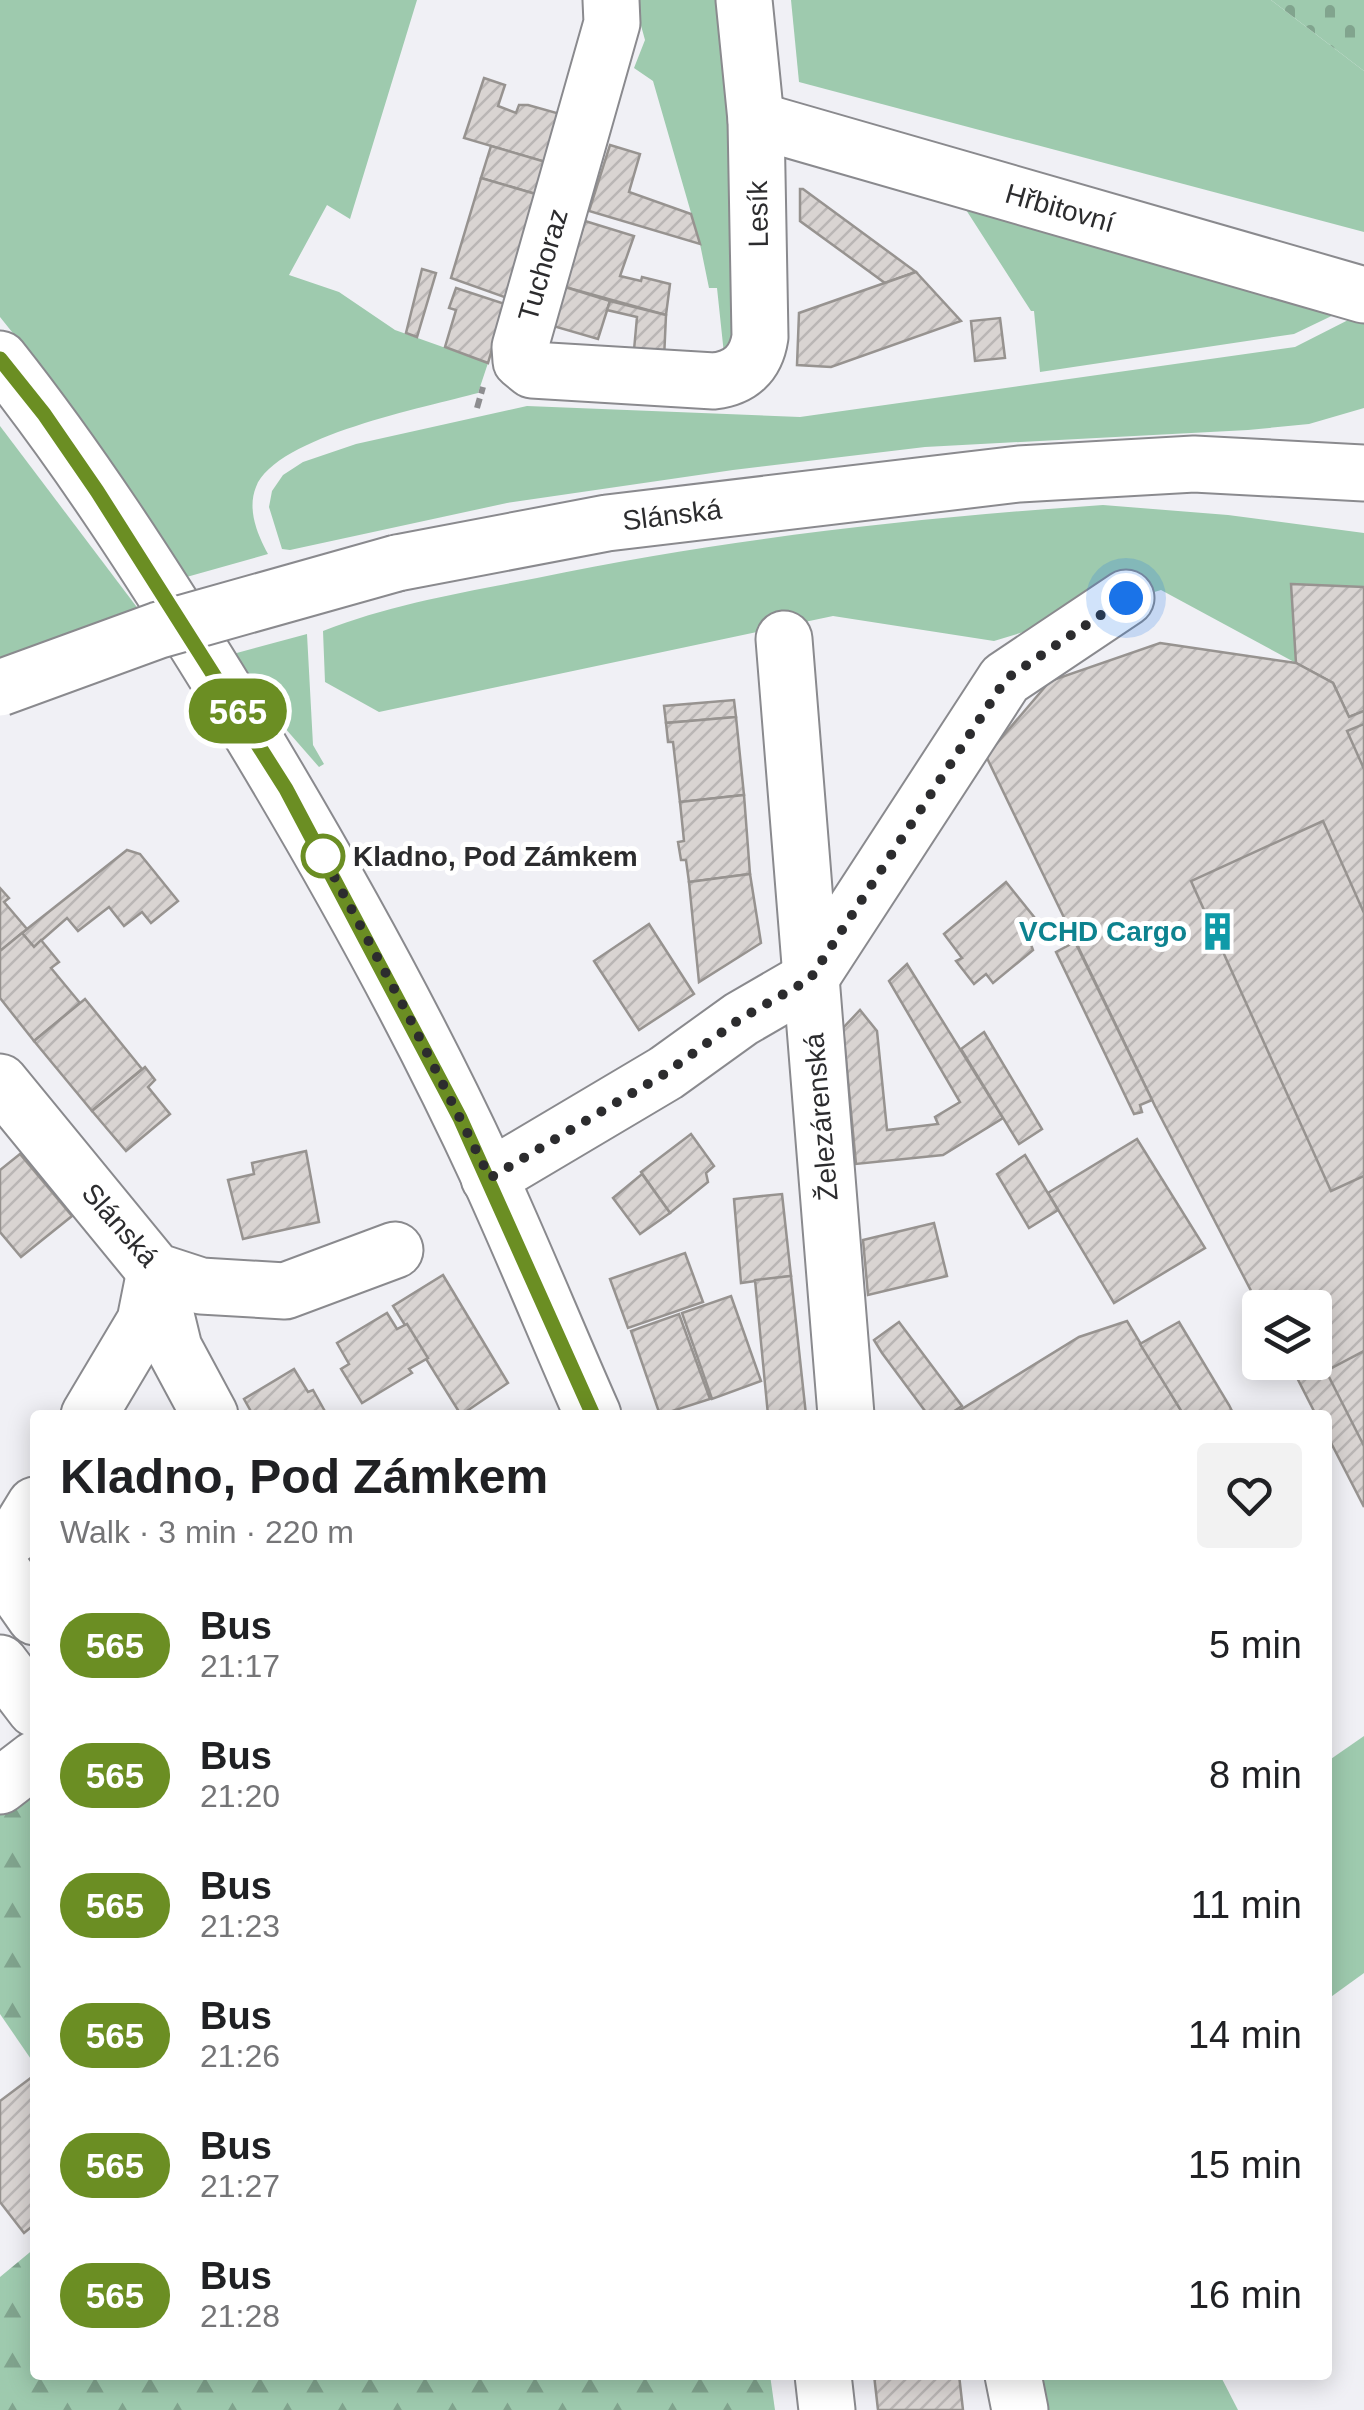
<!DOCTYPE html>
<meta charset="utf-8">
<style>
:root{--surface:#fff;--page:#f2f2f2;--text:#202124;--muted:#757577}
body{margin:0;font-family:Arial,sans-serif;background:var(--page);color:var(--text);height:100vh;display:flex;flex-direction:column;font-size:38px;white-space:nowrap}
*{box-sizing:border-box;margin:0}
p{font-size:32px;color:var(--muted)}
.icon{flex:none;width:55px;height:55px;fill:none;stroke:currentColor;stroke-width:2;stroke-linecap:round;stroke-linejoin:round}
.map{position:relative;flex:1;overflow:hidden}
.details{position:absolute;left:30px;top:1410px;width:1302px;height:970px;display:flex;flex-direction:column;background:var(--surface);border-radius:10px;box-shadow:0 5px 25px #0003}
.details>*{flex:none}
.badge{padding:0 20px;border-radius:32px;font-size:35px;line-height:65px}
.tools{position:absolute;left:1242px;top:1290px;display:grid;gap:20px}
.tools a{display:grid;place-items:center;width:90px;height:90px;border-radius:10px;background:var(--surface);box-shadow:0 5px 25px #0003;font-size:50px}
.you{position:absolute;width:50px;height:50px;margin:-25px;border:8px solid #fff;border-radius:50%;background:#1a73e8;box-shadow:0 0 0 15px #1a73e833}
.map>.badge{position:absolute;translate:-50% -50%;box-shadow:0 0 0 5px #fff}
.round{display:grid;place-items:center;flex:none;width:105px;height:105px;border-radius:10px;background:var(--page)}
.overview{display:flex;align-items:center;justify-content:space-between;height:170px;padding:0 30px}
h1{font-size:48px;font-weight:600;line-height:75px}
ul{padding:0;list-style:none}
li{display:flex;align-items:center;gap:30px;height:130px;padding:0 30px}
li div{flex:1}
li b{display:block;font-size:38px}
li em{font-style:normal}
li .badge{min-width:110px;font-weight:700;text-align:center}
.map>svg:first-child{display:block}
</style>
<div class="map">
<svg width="1364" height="2410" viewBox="0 0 1364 2410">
<defs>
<pattern id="forest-firs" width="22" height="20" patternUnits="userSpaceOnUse" patternTransform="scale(2.5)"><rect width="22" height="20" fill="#9ecaae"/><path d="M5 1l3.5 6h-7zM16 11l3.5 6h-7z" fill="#81a48e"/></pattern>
<pattern id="cemetery-stones" width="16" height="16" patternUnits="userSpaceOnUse" patternTransform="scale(2.5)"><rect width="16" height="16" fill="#9ecaae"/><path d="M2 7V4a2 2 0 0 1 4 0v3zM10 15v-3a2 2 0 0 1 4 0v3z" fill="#81a48e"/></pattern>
<pattern id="building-hatch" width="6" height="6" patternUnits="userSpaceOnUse" patternTransform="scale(2.5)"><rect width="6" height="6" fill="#d9d4d2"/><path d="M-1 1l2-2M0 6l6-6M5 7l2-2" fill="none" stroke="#bab6b5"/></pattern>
</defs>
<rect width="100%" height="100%" fill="#f0f0f5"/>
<!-- grass -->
<g fill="#9ecaae">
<path d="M0,0H417L350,219L327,205L289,275L339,292L395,330L488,363L478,393C427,407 276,436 256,487C247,509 257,534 268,554L183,578L32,357L0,317Z"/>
<path d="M634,0H721L738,333L724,354L717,288H709L700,244L653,81L634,68L645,40Z"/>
<path d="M791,0H1271L1364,71V232L799,82Z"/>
<path d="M961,202L1344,310L1294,334L1040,372L1034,311H1031Z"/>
<path d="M1360,314L1364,315V408L1309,424L1248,430L925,447L733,470L507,503L290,550L282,549L269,507L272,491L283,475L303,462L356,444L527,406L800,417L1295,347Z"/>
<path d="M0,426L139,610L0,660Z"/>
<path d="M1103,505L1228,515L1364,533V711L1333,683L1161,590L994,641L833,616L379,712L325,682L323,631C391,604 466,592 537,578C724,539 912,518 1103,505Z"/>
<path d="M307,634L313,745L324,764L319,767L270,711L233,654Z"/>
<path d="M1364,1736V1973L1328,1999V1761Z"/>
<path d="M1038,2375H1220L1238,2410H1044Z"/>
</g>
<!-- forest -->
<g fill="url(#forest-firs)">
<path d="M35,1775V2065L0,2014V1800Z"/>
<path d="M35,2248V2375H770L775,2410H0V2277Z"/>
</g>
<!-- cemetery -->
<path fill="url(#cemetery-stones)" d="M1271,0H1364V71Z"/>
<!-- building -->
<g fill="url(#building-hatch)" stroke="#979390" stroke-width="2.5">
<path d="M484,78L505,85L498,106L516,113L519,105H528L564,115L549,163L464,138Z"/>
<path d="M610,145L640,154L629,192L691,214L700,244L589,211Z"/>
<path d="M491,146L549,163L539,195L481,178Z"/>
<path d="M481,178L539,195L507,298L451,278Z"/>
<path d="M800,189H803L916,272L885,283L800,221Z"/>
<path d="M585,221L634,236L620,276L641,281L642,277L670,284L666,315L565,287Z"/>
<path d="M422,269L436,273L417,337L406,333Z"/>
<path d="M916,272L961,321L831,367L797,365L799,313Z"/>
<path d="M565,287L610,301L598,339L553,326Z"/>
<path d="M456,288L505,304L488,363L445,347L456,310L449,308Z"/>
<path d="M610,301L666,315L664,359L634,350L637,317L607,310Z"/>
<path d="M1000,318L1005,358L975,361L971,321Z"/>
<path d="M1291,584L1364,587V711L1349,717L1333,683L1296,663Z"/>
<path d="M1160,643L1296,663L1333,683L1349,717L1364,711V1507L1328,1437V1415H1316L1289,1362H1315V1308H1260L1155,1106L986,756L1050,681Z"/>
<path d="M734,700L736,717L666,723L664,706Z"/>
<path d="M736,717L744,795L680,802L673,742H668L666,723Z"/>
<path d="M1364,724V769L1347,731Z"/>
<path d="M744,795L750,874L689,882L686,860H681L678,842L684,841L680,802Z"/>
<path d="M1323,821L1364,913V1176L1331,1191L1191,881Z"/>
<path d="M127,850L140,854L178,901L151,923L142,912L124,926L109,907L78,931L67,918L34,947L22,933Z"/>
<path d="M750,874L761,943L699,982L689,882Z"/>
<path d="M1006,882L1043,928L1029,939L1033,950L993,983L986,974L974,984L956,961L962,958L944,934Z"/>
<path d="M0,888L9,898L4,902L27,929L0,951Z"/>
<path d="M649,924L694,994L639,1030L594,961Z"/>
<path d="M22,933L34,947L41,940L59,962L51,968L80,1003L34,1041L0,998V951Z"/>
<path d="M1075,942L1152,1100L1140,1105L1142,1112L1134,1114L1056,952Z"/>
<path d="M907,964L1003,1118L943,1155L856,1164L843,1028L860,1010L877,1031L887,1130L938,1124L935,1117L960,1102L889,981Z"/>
<path d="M85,999L142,1069L92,1111L34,1041Z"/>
<path d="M984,1032L1042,1129L1019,1144L961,1049Z"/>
<path d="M145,1067L155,1080L148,1087L170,1114L126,1151L92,1111Z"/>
<path d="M691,1134L714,1166L706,1173L708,1182L670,1213L641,1172Z"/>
<path d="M1137,1139L1205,1248L1114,1303L1048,1193Z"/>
<path d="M306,1151L319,1222L243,1239L228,1180L254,1174L252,1163Z"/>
<path d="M20,1154L72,1216L21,1257L0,1232V1170Z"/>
<path d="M1025,1155L1058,1210L1029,1228L997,1174Z"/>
<path d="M642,1174L670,1213L640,1234L613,1198Z"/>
<path d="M782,1194L791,1276L741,1283L734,1199Z"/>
<path d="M934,1223L947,1276L868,1295L863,1240Z"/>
<path d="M685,1253L703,1302L628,1328L610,1279Z"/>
<path d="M443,1275L508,1383L461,1415L393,1306Z"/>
<path d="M791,1276L806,1415H768L755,1280Z"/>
<path d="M731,1296L761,1381L712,1399L682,1313Z"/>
<path d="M387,1313L397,1329L407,1324L428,1358L409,1369L412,1373L362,1403L341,1369L349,1364L337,1343Z"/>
<path d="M679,1314L710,1399L660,1415L631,1331Z"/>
<path d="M1127,1321L1182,1412L1177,1415H952L1079,1337Z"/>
<path d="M899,1322L962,1406L948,1415H928L882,1353L874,1340Z"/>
<path d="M1179,1322L1229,1405L1234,1415H1177L1182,1412L1140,1344Z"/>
<path d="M1364,1351V1446L1326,1371Z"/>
<path d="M294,1369L308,1392L313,1390L327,1415H253L244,1399Z"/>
<path d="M32,2077L35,2081V2173L32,2175L35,2180V2224L24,2233L0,2202V2101Z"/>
<path d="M874,2375H959L963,2410H878Z"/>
</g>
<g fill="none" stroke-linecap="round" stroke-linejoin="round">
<defs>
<g id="minor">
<path d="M611,0L612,23L520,347L521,361L532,370L714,381C740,378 756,364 760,337L756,120L744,0"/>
<path d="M756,120L1364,295"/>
<path d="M0,359C80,460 150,569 218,679C317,840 411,1006 490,1178C526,1257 558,1336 593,1415"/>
<path d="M784,639L846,1415"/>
<path d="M0,1082L155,1271L201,1286L285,1291L395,1250"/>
<path d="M489,1178L666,1073L741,1019L810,979L1005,679L1126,598"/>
<path d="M156,1274L174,1348L210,1415"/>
<path d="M89,1415L145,1321L155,1271"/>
<path d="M0,1545L19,1531L35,1505"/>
<path d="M0,1567L35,1617"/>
<path d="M0,1663L35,1709"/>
<path d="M0,1786L35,1759"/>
<path d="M823,2375L827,2410"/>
<path d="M1013,2375L1020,2410"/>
</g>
<path id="major" d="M397,563L607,523L1019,474L1194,464L1364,473"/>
</defs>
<!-- minor casing -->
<use href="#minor" stroke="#8a8a8e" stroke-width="59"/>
<!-- major casing -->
<use href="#major" stroke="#8a8a8e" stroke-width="59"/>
<!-- path -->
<path stroke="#8d8d90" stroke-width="6" stroke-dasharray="10 5" stroke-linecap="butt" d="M477,408L483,387"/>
<!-- minor -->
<use href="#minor" stroke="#fff" stroke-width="55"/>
<!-- major -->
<use href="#major" stroke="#fff" stroke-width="55"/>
<defs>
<path id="major-bridge" d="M0,688L159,630L397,563"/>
</defs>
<!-- major-bridge casing -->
<use href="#major-bridge" stroke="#8a8a8e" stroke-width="59" stroke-linecap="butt"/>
<!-- major-bridge -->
<use href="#major-bridge" stroke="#fff" stroke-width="55"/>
</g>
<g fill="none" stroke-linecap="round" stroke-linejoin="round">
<defs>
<path id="line" d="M0,359L44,414L97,491L286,789L460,1118L593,1415"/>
</defs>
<!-- line casing -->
<use href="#line" stroke="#fff" stroke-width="22"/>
<!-- line -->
<use href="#line" stroke="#6b8e23" stroke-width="15"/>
<!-- walk -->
<path stroke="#2c2c2e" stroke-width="10" stroke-dasharray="0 18" d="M323,856L316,843L406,1011L490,1178L666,1073L740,1019L810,979L1006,679L1126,598"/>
</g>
<!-- icons -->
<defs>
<symbol id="building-bare" viewBox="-9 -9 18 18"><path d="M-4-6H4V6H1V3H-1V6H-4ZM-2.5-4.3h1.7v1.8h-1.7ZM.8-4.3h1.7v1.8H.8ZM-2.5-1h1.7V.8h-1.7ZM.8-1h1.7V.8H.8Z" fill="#0f9aa8" stroke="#fff" stroke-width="2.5" paint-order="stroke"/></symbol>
</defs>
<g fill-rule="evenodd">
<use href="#building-bare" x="1190" y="904" width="55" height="55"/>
</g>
<!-- markers -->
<circle fill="#fff" stroke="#6b8e23" stroke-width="5" cx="323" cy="856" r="20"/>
<g text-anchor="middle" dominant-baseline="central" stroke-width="10" stroke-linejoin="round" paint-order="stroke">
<!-- street labels -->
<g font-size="28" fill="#2c2c2e" stroke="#fff">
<text transform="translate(1060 208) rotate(16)">Hřbitovní</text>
<text transform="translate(758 214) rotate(-91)">Lesík</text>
<text transform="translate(543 265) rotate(-74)">Tuchoraz</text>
<text transform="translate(672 515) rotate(-7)">Slánská</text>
<text transform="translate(821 1117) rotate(-95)">Železárenská</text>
<text transform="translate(120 1225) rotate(49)">Slánská</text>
</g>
<!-- stop labels -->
<g font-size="28" font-weight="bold" fill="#2c2c2e" stroke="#fff" text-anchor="start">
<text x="353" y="856">Kladno, Pod Zámkem</text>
</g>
<!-- culture labels -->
<g font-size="28" font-weight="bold" fill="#0d838f" stroke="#fff" text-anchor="end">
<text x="1187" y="931">VCHD Cargo</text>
</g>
</g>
</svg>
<div class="tools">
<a><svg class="icon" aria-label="layers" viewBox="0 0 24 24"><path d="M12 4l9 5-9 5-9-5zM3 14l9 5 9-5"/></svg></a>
</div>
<div class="you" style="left:1126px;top:598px"></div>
<b class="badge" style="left:238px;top:711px;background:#6b8e23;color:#fff">565</b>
<section class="details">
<div class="overview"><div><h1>Kladno, Pod Zámkem</h1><p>Walk · 3 min · 220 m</p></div><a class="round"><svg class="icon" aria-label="heart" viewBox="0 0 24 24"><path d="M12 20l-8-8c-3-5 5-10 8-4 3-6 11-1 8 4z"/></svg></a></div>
<ul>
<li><span class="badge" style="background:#6b8e23;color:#fff">565</span><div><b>Bus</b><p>21:17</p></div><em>5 min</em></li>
<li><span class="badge" style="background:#6b8e23;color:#fff">565</span><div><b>Bus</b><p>21:20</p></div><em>8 min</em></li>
<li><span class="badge" style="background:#6b8e23;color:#fff">565</span><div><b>Bus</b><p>21:23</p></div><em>11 min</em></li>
<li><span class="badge" style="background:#6b8e23;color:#fff">565</span><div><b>Bus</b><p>21:26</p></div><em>14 min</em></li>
<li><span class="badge" style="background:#6b8e23;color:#fff">565</span><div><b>Bus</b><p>21:27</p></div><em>15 min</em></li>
<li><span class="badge" style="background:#6b8e23;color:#fff">565</span><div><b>Bus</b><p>21:28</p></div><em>16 min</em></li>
</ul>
</section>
</div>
